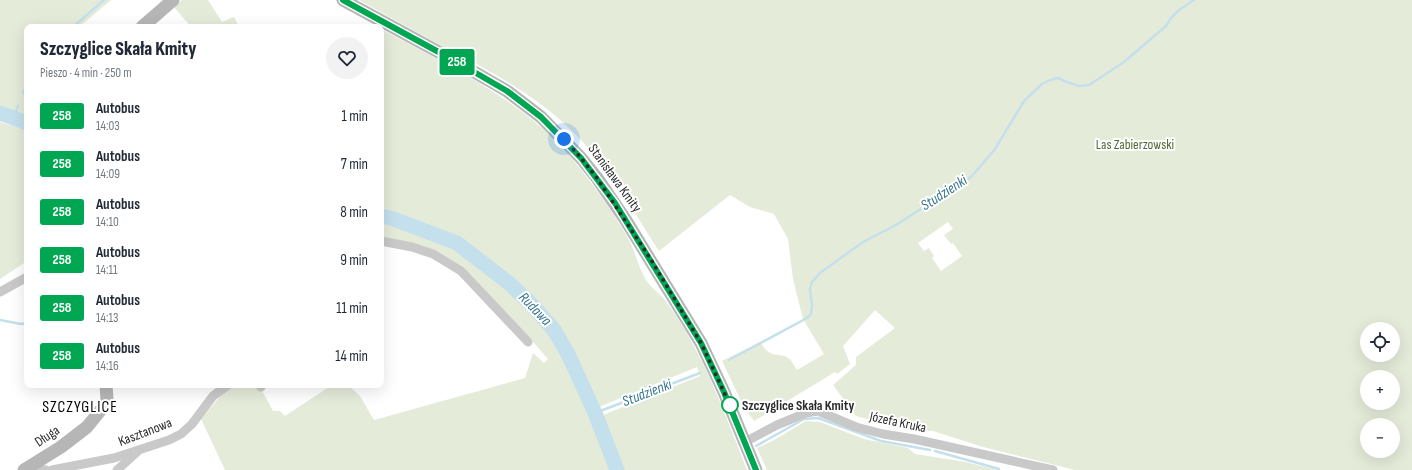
<!DOCTYPE html>
<html lang="pl">
<meta charset="utf-8">
<style>
:root{--surface:#fff;--page:#f2f2f3;--text:#1f2937;--muted:#747a83}
body{margin:0;font-family:"Sofia Sans Condensed",sans-serif;background:var(--page);color:var(--text);height:100vh;display:flex;flex-direction:column;font-size:15px;white-space:nowrap}
*{box-sizing:border-box;margin:0}
p{font-size:13px;color:var(--muted)}
.icon{flex:none;width:22px;height:22px;fill:none;stroke:currentColor;stroke-width:2;stroke-linecap:round;stroke-linejoin:round}
.map{position:relative;flex:1;overflow:hidden}
.details{position:absolute;left:24px;top:24px;width:360px;height:364px;display:flex;flex-direction:column;background:var(--surface);border-radius:8px;box-shadow:0 4px 16px #0002}
.details>*{flex:none}
.badge{padding:0 8px;border-radius:3px;font-size:14px;line-height:26px}
.buttons{position:absolute;left:1360px;top:322px;display:grid;gap:8px}
.buttons a{display:grid;place-items:center;width:40px;height:40px;border-radius:50%;background:var(--surface);box-shadow:0 4px 16px #0002;font-size:20px}
.you{position:absolute;width:20px;height:20px;margin:-10px;border:3px solid #fff;border-radius:50%;background:#1a73e8;box-shadow:0 0 0 6px #1a73e833}
.map>.badge{position:absolute;translate:-50% -50%;box-shadow:0 0 0 2px #fff}
.round{display:grid;place-items:center;flex:none;width:42px;height:42px;border-radius:21px;background:var(--page)}
.head{display:flex;align-items:center;justify-content:space-between;height:68px;padding:0 16px}
h1{font-size:19px;font-weight:800;line-height:30px}
ul{padding:0;list-style:none}
li{display:flex;align-items:center;gap:12px;height:48px;padding:0 16px}
li div{flex:1}
li b{display:block;font-size:15px}
li em{font-style:normal}
li .badge{min-width:44px;font-weight:700;text-align:center}
.map>svg:first-child{display:block}
</style>
<div class="map">
<svg width="1412" height="470" viewBox="0 0 1412 470">
<rect width="100%" height="100%" fill="#fff"/>
<!-- green -->
<g fill="#e4ebd9" fill-rule="evenodd">
<path d="M0,0H111L79,27H27V120L0,111Z"/>
<path d="M182,0H208L222,22L234,17L239,27H191L174,7Z"/>
<path d="M359,0H1412V470H1075L983,447L933,431L907,430L856,416L833,385L856,365V357L895,328L875,310L843,346L850,364L837,374L835,372L754,421L744,407L722,361L760,342L766,350L772,354L785,356L790,359L797,370L824,354L803,319L793,279L788,239L774,214L750,207L730,195L659,251C632,209 607,164 570,129C534,94 488,70 444,47C415,31 387,16 359,0ZM948,222L953,229L944,235L951,244L953,243L962,256L941,271L932,258L934,256L929,248L924,251L918,243ZM1367,329H1393V355H1367ZM1367,377H1393V403H1367ZM1367,425H1393V451H1367Z"/>
<path d="M381,29C436,59 493,86 541,127C564,147 584,172 602,198C612,212 623,228 631,244C636,255 639,269 646,280C652,289 662,295 668,304C704,354 725,414 747,470H225L201,419L225,391L236,385H259L273,411H280L285,416L332,385H348L360,396L374,420L525,378L533,353L544,363L548,359L526,334L449,259L381,239ZM697,367L700,376L603,415L599,407Z"/>
<path d="M0,122L27,130V261L0,279Z"/>
<path d="M806,421L820,422L864,439L908,448L915,454L966,462L997,470H767L757,448L774,440Z"/>
</g>
<g fill="none" stroke-linecap="round" stroke-linejoin="round">
<!-- stream -->
<g stroke="#c4e0ec" stroke-width="2.5">
<path d="M73,27L104,0"/>
<path d="M23,93L27,84"/>
<path d="M14,118L18,106"/>
<path d="M0,320L21,324L27,323"/>
<path d="M729,360L807,318L811,314L812,306L810,289L812,282L820,273L863,242L896,225L936,199L956,188L972,176L995,149L1024,101L1042,84L1050,80L1058,78L1067,82L1079,86L1089,85L1124,62L1166,26L1171,18L1179,10L1194,0"/>
<path d="M595,413L700,373"/>
<path d="M756,446L804,419L818,418L881,441L930,450"/>
<path d="M935,451L999,469"/>
</g>
<!-- river -->
<g stroke="#c4e0ec" stroke-width="15">
<path d="M0,113L27,123"/>
<path d="M381,216L391,218L457,243L510,284L533,306L554,330L568,354L595,413L617,470"/>
</g>
<!-- street -->
<g stroke="#c9c9c9" stroke-width="9">
<path d="M381,241L412,247L433,254L461,271L528,342"/>
<path d="M0,292L27,277"/>
<path d="M260,385L261,387"/>
<path d="M745,442L777,425L806,413L818,411L856,427L883,434L914,439L1053,470"/>
<path d="M33,465L37,469L46,470"/>
<path d="M52,470L114,458L169,440L181,434L192,424L213,396L228,385"/>
<path d="M117,470L137,452"/>
</g>
<!-- secondary -->
<g stroke="#b6b6b6" stroke-width="13">
<path d="M343,0L457,62L507,91L541,117L581,158L597,178L625,219L701,343L724,392L756,470"/>
<path d="M142,27L173,0"/>
<path d="M24,470L61,447L87,427L104,406L107,399L106,385"/>
</g>
</g>
<g fill="none" stroke-linecap="round" stroke-linejoin="round">
<defs>
<path id="line" d="M343,0L457,62L507,91L541,117L581,158L615,203L701,343L724,392L756,470"/>
</defs>
<!-- line casing -->
<use href="#line" stroke="#fff" stroke-width="9"/>
<!-- line -->
<use href="#line" stroke="#00a651" stroke-width="6"/>
<!-- walk -->
<path stroke="#2c2c2c" stroke-width="4" stroke-dasharray="0 7.2" d="M564,139L581,158L597,178L650,258L701,343L730,405"/>
</g>
<!-- markers -->
<circle fill="#fff" stroke="#00a651" stroke-width="2" cx="730" cy="405" r="8"/>
<g text-anchor="middle" dominant-baseline="central" stroke-width="4" stroke-linejoin="round" paint-order="stroke">
<!-- park labels -->
<g font-size="14" fill="#536939" stroke="#fff">
<text x="1135" y="144">Las Zabierzowski</text>
</g>
<!-- street labels -->
<g font-size="14" fill="#2c2c2c" stroke="#fff">
<text transform="translate(615 178) rotate(54)">Stanisława Kmity</text>
<text transform="translate(898 422) rotate(12)">Józefa Kruka</text>
<text transform="translate(145 432) rotate(-21)">Kasztanowa</text>
<text transform="translate(47 436) rotate(-34)">Długa</text>
</g>
<!-- stop labels -->
<g font-size="14" font-weight="bold" fill="#2c2c2c" stroke="#fff" text-anchor="start">
<text x="742" y="405">Szczyglice Skała Kmity</text>
</g>
<!-- water labels -->
<g font-size="15" font-style="italic" fill="#387690" stroke="#fff">
<text transform="translate(944 193) rotate(-33)">Studzienki</text>
<text transform="translate(535 309) rotate(46)">Rudawa</text>
<text transform="translate(647 393) rotate(-21)">Studzienki</text>
</g>
<!-- quarter labels -->
<g font-size="16" letter-spacing="1" fill="#000" stroke="#fff">
<text x="80" y="407">SZCZYGLICE</text>
</g>
</g>
</svg>
<div class="buttons">
<a><svg class="icon" aria-label="locate" viewBox="0 0 24 24"><circle cx="12" cy="12" r="6"/><path d="M12 2v4M12 18v4M2 12h4M18 12h4"/></svg></a>
<a>+</a>
<a>−</a>
</div>
<div class="you" style="left:564px;top:139px"></div>
<b class="badge" style="left:457px;top:62px;background:#00a651;color:#fff">258</b>
<section class="details">
<div class="head"><div><h1>Szczyglice Skała Kmity</h1><p>Pieszo · 4 min · 250 m</p></div><a class="round"><svg class="icon" aria-label="heart" viewBox="0 0 24 24"><path d="M12 20l-8-8c-3-5 5-10 8-4 3-6 11-1 8 4z"/></svg></a></div>
<ul>
<li><span class="badge" style="background:#00a651;color:#fff">258</span><div><b>Autobus</b><p>14:03</p></div><em>1 min</em></li>
<li><span class="badge" style="background:#00a651;color:#fff">258</span><div><b>Autobus</b><p>14:09</p></div><em>7 min</em></li>
<li><span class="badge" style="background:#00a651;color:#fff">258</span><div><b>Autobus</b><p>14:10</p></div><em>8 min</em></li>
<li><span class="badge" style="background:#00a651;color:#fff">258</span><div><b>Autobus</b><p>14:11</p></div><em>9 min</em></li>
<li><span class="badge" style="background:#00a651;color:#fff">258</span><div><b>Autobus</b><p>14:13</p></div><em>11 min</em></li>
<li><span class="badge" style="background:#00a651;color:#fff">258</span><div><b>Autobus</b><p>14:16</p></div><em>14 min</em></li>
</ul>
</section>
</div>
